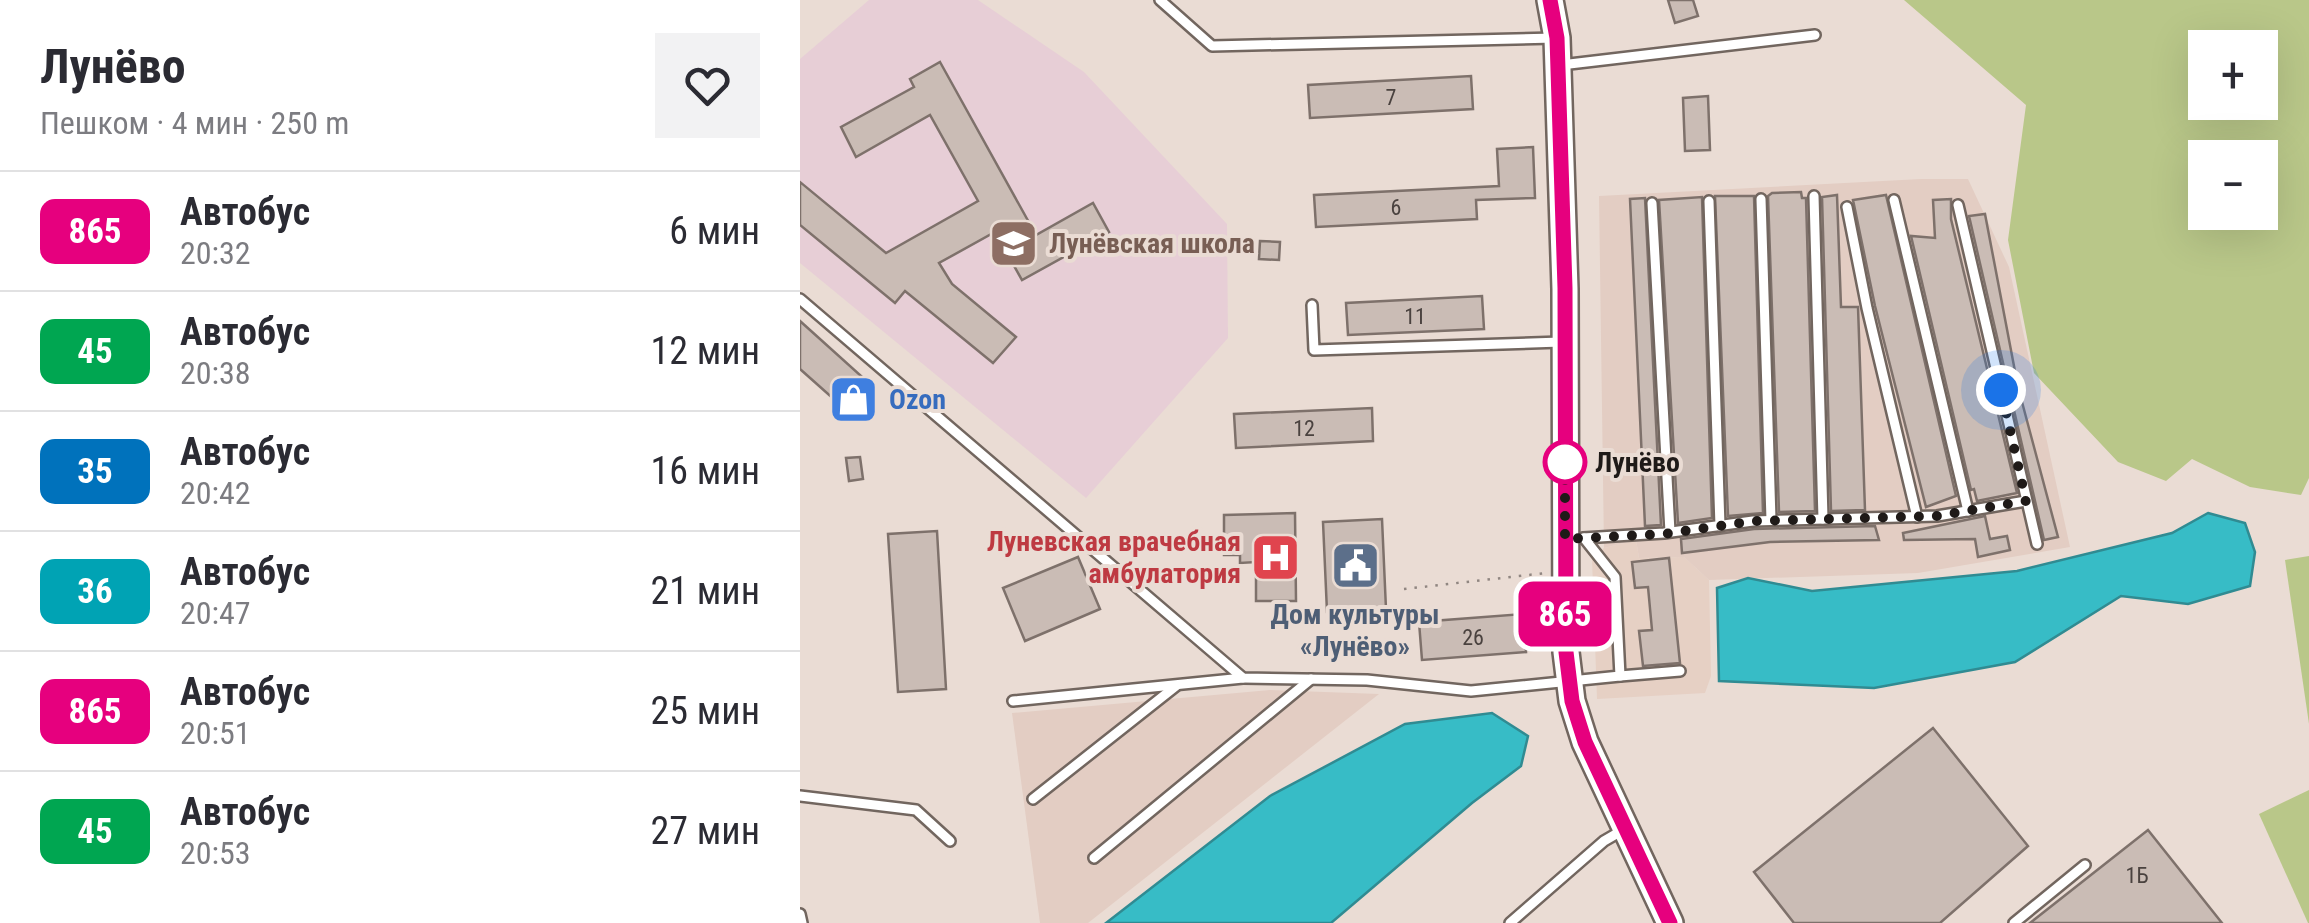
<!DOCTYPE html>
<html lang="ru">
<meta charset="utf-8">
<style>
:root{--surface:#fff;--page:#f2f2f3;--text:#2b2b33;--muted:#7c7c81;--line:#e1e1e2}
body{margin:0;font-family:"Roboto Condensed",sans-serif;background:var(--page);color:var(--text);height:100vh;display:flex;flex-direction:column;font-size:38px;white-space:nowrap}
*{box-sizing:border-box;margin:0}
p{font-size:32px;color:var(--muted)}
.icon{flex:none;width:55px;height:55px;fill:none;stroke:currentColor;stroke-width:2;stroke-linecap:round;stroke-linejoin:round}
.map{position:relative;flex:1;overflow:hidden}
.sheet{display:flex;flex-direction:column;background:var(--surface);width:800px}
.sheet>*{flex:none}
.badge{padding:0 20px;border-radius:15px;font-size:35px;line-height:65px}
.tools{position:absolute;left:1388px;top:30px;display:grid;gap:20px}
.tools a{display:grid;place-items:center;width:90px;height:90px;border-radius:0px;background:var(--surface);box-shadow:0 10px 40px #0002;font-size:50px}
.you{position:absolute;width:50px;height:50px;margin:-25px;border:8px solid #fff;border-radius:50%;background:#1a73e8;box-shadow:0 0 0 15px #1a73e833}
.map>.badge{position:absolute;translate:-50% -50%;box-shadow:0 0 0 5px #fff}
.round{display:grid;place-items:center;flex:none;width:105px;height:105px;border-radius:0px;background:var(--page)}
.head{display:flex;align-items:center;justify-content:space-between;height:170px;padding:0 40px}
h1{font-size:48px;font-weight:700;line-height:75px}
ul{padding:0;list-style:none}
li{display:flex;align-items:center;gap:30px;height:120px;padding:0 40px;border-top:2px solid var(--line)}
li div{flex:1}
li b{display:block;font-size:38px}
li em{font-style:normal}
li .badge{min-width:110px;font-weight:700;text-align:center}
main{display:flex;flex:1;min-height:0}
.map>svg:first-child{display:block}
</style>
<main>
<section class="sheet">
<div class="head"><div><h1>Лунёво</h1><p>Пешком · 4 мин · 250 m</p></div><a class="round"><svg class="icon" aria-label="heart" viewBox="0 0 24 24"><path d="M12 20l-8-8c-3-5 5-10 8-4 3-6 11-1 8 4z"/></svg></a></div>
<ul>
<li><span class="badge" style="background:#e6007e;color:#fff">865</span><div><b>Автобус</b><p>20:32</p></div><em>6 мин</em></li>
<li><span class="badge" style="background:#00a651;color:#fff">45</span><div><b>Автобус</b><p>20:38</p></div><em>12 мин</em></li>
<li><span class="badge" style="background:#0072bc;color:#fff">35</span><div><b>Автобус</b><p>20:42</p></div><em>16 мин</em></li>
<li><span class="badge" style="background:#00a3b4;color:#fff">36</span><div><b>Автобус</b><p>20:47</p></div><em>21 мин</em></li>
<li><span class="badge" style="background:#e6007e;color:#fff">865</span><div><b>Автобус</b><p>20:51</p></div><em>25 мин</em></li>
<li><span class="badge" style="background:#00a651;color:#fff">45</span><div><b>Автобус</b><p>20:53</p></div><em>27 мин</em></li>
</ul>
</section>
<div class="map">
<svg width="1509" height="923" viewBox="0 0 1509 923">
<rect width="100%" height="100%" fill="#eadcd4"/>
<!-- commercial -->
<path fill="#e6d0c4" d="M836,540L839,558L884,557L909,580L911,676L905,693L797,699L792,559L804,548Z"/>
<!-- built -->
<g fill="#e3cdc3">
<path d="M1121,179H1168L1209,267L1270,547L1118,573L909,580L884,557L839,558L836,540L804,548L799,196Z"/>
<path d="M470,690L579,694L288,923H240L212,713Z"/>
</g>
<!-- education -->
<path fill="#e7ced6" d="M69,0H178L284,72L427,224L428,338L286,498L0,263V59Z"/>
<!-- green -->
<g fill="#b9c789" fill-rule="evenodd">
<path d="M1104,0H1509V478L1501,495L1450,487L1392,459L1366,481L1318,462L1234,373L1208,240L1226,105ZM1405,48H1460V102H1405ZM1405,158H1460V212H1405Z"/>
<path d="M1509,556V724L1485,560Z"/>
<path d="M1509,790V923H1508L1459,814Z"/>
</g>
<!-- water -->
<g fill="#37bcc6" stroke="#308b92" stroke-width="2.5">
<path d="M1408,513L1445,523L1455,552L1450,586L1388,604L1321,596L1215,662L1074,688L919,681L917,588L948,578L1012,591L1217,571L1372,533Z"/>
<path d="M692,713L728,736L721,766L672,803L531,923H306L470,796L605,724Z"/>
</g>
<!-- building -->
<g fill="#cabcb5" stroke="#7e716b" stroke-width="2.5">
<path d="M868,0H893L898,16L875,23Z"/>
<path d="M140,62L236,235L293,203L309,232L222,280L195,232L139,263L152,284L216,337L193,363L105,291L95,303L0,225V182L86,253L178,201L130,115L56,157L41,127L114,87L110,79Z"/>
<path d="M671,76L673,109L510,118L508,85Z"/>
<path d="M908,96L910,150L885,151L883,98Z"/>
<path d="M733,147L735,198L676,200L677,219L516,227L514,195L699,186L697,149Z"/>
<path d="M1001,192L1002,198H1006L1015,511L979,512L968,196L972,193Z"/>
<path d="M1037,195L1041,307H1058L1065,510L1031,511L1022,197Z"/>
<path d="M1086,195L1156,496L1126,507L1075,306L1053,200Z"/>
<path d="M915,196H954L963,513L928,516Z"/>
<path d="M902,197L912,518L878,523L859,200Z"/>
<path d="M845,198L861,525L845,526L830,199Z"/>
<path d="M1151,199V219L1217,493L1177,501L1174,489L1171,490L1111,236L1135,238L1133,200Z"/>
<path d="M1185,214L1218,387L1258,537L1244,540L1169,216Z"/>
<path d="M460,241L480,242L479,260L459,259Z"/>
<path d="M682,296L684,329L548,335L546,303Z"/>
<path d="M0,321L70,384L46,410L0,369Z"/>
<path d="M572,408L573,441L436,448L434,414Z"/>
<path d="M60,457L63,479L49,481L46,458Z"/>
<path d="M495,513L496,601H456V562L440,563V555H424V515Z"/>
<path d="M1185,516L1190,539L1207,536L1210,550L1178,557L1175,539L1104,540L1103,533Z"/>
<path d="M582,519L586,609L527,612L523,522Z"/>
<path d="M1075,526L1079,540L970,542L882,553L881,539L954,529Z"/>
<path d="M137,531L146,689L98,692L88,534Z"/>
<path d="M278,557L300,609L225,641L203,588Z"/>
<path d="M869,558L880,663L843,666L839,631L852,630L848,587L835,588L832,562Z"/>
<path d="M723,614L726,652L622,660L619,622Z"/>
<path d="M1133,728L1228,846L1140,923H994L954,872Z"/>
<path d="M1348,830L1422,923H1230Z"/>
</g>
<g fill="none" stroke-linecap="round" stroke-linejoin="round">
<defs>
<g id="lane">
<path d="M360,0L412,46L755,38"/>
<path d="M761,65L1015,35"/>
<path d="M1014,196L1023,519"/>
<path d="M961,199L971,520"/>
<path d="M1094,200L1168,511"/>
<path d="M909,201L920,526"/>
<path d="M852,203L870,532"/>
<path d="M1158,205L1237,544"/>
<path d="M1047,207L1067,308L1117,517"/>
<path d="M0,299L443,678L567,680L671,691L820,676L815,577L784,538"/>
<path d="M512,305L514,350L761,342"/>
<path d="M783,538L864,533L953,521L1137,516L1226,501"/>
<path d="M820,676L880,671"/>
<path d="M213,701L443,678"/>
<path d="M0,796L116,810L150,841"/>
<path d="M233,799L376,686"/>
<path d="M294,858L511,679"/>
<path d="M0,914L2,923"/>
<path d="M710,923L804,841L823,830"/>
<path d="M1214,923L1285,865"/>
</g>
<path id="secondary" d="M750,0L757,38L765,289L766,652L772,701L785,742L870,923"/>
</defs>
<!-- lane casing -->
<use href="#lane" stroke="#72665f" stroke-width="14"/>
<!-- secondary casing -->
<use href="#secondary" stroke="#72665f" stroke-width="30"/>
<!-- path -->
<path stroke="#908681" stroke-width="2.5" stroke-dasharray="2.5 8" stroke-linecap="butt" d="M604,589L746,573"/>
<!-- lane -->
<use href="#lane" stroke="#fff" stroke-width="9"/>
<!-- secondary -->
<use href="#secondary" stroke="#fff" stroke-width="25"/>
</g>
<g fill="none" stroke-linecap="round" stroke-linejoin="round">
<defs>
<path id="line" d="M750,0L757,38L765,288L766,652L772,701L785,742L870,923"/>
</defs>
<!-- line casing -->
<use href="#line" stroke="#fff" stroke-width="22"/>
<!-- line -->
<use href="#line" stroke="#e6007e" stroke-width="15"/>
<!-- walk -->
<path stroke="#1f1a18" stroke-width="10" stroke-dasharray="0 18" d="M765,462V539L864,534L954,521L1137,516L1226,501L1201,390"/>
</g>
<!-- icons -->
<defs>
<symbol id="school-square" viewBox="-11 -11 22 22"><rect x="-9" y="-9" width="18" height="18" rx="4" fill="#8d6e63" stroke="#eadcd4"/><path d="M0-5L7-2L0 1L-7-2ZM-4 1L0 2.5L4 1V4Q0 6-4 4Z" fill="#fff"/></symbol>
<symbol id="shop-square" viewBox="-11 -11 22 22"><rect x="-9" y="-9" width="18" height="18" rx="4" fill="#3f7fe0" stroke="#eadcd4"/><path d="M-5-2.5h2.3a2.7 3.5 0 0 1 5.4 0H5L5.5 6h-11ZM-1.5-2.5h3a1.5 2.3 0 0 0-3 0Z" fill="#fff"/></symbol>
<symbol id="hospital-square" viewBox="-11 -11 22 22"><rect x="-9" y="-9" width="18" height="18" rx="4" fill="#e0444e" stroke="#eadcd4"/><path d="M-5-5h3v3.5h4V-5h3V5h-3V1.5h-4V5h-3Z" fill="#fff"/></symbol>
<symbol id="civic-square" viewBox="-11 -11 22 22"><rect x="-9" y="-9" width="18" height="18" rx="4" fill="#5c6f8a" stroke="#eadcd4"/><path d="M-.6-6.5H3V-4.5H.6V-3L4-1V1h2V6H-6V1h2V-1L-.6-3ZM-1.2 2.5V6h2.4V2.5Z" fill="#fff"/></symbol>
</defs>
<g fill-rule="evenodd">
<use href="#school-square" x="186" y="216" width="55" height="55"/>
<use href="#shop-square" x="26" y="372" width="55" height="55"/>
<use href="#hospital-square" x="448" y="530" width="55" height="55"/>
<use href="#civic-square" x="528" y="538" width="55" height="55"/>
</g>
<!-- markers -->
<circle fill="#fff" stroke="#e6007e" stroke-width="5" cx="765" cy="462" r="20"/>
<g text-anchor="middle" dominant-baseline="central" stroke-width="8" stroke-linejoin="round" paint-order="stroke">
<!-- number labels -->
<g font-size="22" fill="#4a423f">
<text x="591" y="97">7</text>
<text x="596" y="207">6</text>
<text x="615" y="316">11</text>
<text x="504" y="428">12</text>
<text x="673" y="637">26</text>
<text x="1337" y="875">1Б</text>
</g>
<!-- education labels -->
<g font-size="28" font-weight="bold" fill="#785e54" stroke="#eadcd4" text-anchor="start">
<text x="249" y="243">Лунёвская школа</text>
</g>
<!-- shop labels -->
<g font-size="28" font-weight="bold" fill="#366cbe" stroke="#eadcd4" text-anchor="start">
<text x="89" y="399">Ozon</text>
</g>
<!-- stop labels -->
<g font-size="28" font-weight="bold" fill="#1f1a18" stroke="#eadcd4" text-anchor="start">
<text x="795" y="462">Лунёво</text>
</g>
<!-- health labels -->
<g font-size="28" font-weight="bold" fill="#be3a42" stroke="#eadcd4" text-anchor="end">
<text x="441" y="541">Луневская врачебная<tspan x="441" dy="32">амбулатория</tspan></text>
</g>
<!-- service labels -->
<g font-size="28" font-weight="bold" fill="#4e5e75" stroke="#eadcd4">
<text x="555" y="614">Дом культуры<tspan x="555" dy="32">«Лунёво»</tspan></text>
</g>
</g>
</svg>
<div class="tools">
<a>+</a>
<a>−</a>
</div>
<div class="you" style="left:1201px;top:390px"></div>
<b class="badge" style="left:765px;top:614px;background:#e6007e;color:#fff">865</b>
</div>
</main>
